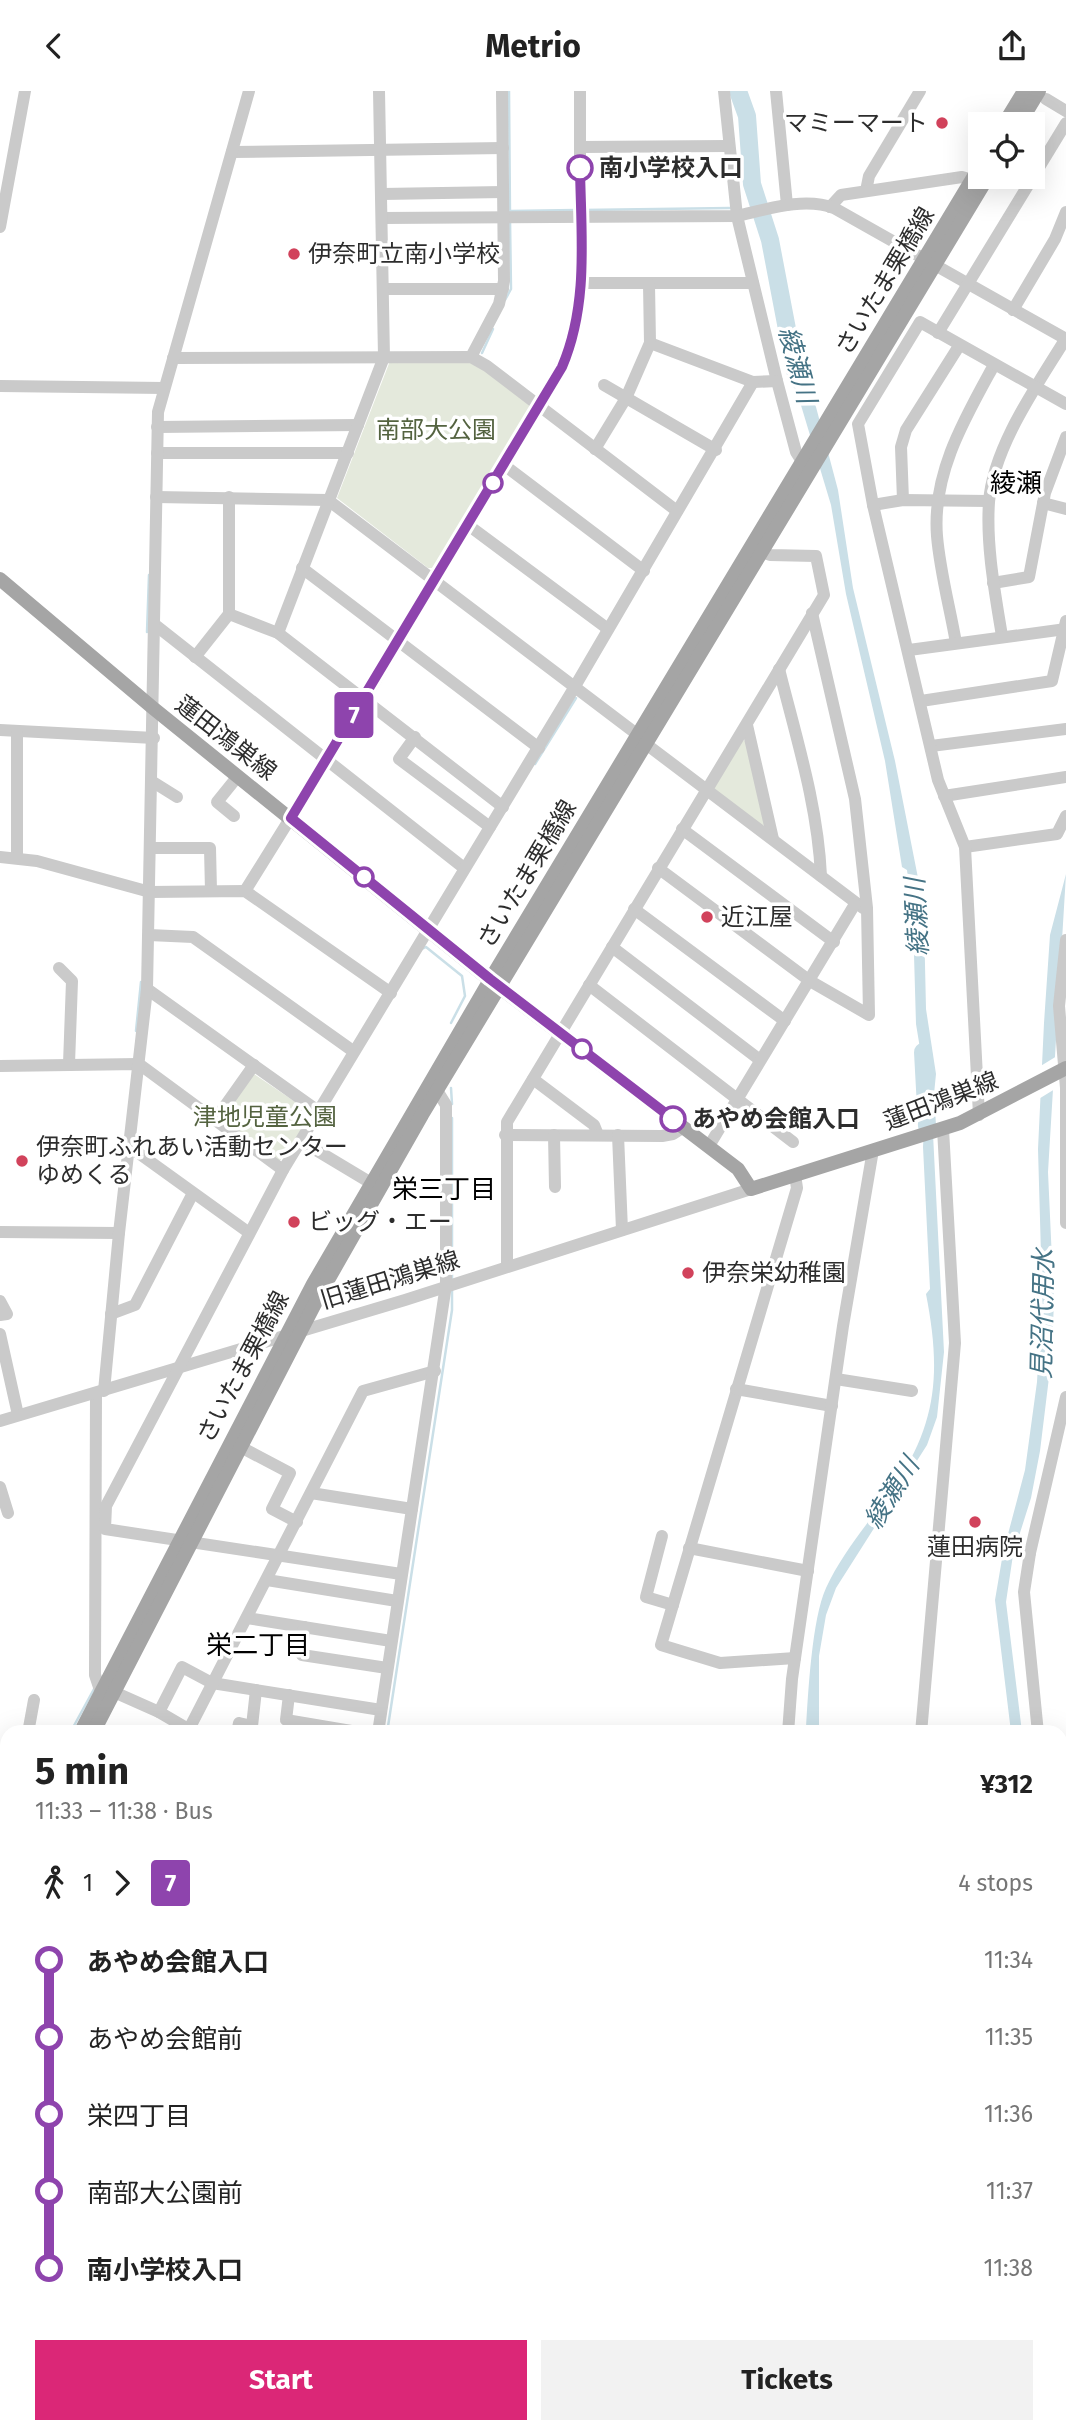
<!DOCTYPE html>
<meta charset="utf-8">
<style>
:root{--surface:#fff;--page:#f2f2f2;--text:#222;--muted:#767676;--accent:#db2777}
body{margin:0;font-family:"Fira Sans","Noto Sans JP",sans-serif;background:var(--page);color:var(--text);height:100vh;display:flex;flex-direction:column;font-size:26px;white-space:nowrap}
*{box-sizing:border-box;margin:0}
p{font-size:23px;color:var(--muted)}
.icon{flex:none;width:38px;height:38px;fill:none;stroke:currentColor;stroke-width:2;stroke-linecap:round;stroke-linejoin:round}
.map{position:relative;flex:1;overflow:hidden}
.drawer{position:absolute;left:0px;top:1634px;width:1068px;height:709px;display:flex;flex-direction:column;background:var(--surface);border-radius:21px 21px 0 0;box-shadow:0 7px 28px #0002}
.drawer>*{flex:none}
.badge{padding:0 14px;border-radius:5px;font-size:24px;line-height:46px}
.fabs{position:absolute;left:968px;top:21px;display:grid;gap:14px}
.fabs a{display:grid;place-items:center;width:77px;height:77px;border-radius:0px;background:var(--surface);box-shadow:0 7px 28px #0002;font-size:35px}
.map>.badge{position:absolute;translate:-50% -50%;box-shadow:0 0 0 4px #fff}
.legs{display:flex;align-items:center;gap:10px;height:77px;padding:0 35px;font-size:23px}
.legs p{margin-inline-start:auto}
.headline{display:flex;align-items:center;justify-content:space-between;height:119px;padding:0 35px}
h1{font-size:38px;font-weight:700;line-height:52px}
.primary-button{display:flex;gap:14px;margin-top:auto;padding:14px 35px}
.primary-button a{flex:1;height:80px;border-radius:0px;background:var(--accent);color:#fff;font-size:28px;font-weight:700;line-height:80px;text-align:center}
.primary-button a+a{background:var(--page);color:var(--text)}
ul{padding:0 35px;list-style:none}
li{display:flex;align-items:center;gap:24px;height:77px;font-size:26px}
li i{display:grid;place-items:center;width:10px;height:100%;margin:0 9px;background:currentColor}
li i::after{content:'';width:18px;height:18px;margin:-9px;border:5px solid;border-radius:50%;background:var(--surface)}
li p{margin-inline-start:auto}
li:first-child i{background:linear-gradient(#0000 50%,currentColor 0)}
li:last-child i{background:linear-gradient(currentColor 50%,#0000 0)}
header{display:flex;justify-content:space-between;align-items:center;height:91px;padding:0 35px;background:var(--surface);font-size:32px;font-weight:700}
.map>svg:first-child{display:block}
</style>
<header><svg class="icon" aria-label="back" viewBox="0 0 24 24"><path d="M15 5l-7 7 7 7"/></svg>Metrio<svg class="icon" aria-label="share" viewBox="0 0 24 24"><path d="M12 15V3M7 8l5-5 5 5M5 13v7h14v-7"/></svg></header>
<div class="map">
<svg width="1066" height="2343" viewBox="0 0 1066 2343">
<defs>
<pattern id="grass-tufts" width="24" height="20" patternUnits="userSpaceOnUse" patternTransform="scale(1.75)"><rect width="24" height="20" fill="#e4e9dc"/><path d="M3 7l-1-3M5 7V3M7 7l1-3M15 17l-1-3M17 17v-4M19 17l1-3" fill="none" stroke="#c4c8bd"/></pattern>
</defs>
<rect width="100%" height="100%" fill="#fff"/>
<!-- grass -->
<path fill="url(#grass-tufts)" d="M507,2336H538L546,2343H515Z"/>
<!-- park -->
<g fill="#e4e9dc">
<path d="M390,270L476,272L531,314L434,477H428L337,407Z"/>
<path d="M743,649L748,651L768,733L762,735L713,698Z"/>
<path d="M251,981L313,1023L279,1071L218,1028Z"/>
</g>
<!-- water -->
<g fill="#cadfe7">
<path d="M797,256L803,285L816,316L838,399L853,497L895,670L919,792L924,829L926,918L936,983L932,1023L944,1261L937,1326L927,1354L836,1497L826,1524L819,1565V1642L806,1641V1638C808,1603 812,1527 826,1497C844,1458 874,1426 897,1391C939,1328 940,1275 926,1203L930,1198L923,1056L926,994L916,933L913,829L907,779L902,776L885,670L846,503L831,414L797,301L792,294L788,260Z"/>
<path d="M1066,783L1048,1081L1054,1213L1051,1270L1040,1360L1031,1407L1013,1464L1006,1511L1022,1641H1011L995,1509L1003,1462L1025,1379L1037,1291L1042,1198L1038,1058L1044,932L1050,844Z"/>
<path d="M1061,2181L1066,2226V2321L1060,2275Z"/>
<path d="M7,2232V2336H507L515,2343H0V2236Z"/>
<path d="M562,2336H592L597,2343H566Z"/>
</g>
<!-- pier -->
<path fill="#fff" d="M1057,965L1055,998L1037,1009L1039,976Z"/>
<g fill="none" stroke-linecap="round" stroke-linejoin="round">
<!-- stream -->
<g stroke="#cadfe7" stroke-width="2.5">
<path d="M509,0L510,123"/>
<path d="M583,119L730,117"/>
<path d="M510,120L576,119"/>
<path d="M505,209L511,198L510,129"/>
<path d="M482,262L493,238"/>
<path d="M147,541L149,484"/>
<path d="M535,673L576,607"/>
<path d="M422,858L426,856L462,885L465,905L451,932"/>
<path d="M136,940L141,891"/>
<path d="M451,997L452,1013"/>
<path d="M452,1027V1188"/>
<path d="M70,1642L94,1598"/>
<path d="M387,1642L452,1219V1198"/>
<path d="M2,1776L7,1766"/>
</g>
<!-- river -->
<g stroke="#cadfe7" stroke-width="18">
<path d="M738,0L747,25L752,93L770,149L795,280"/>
<path d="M923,961L927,1035"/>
</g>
<!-- minor -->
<g stroke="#cacaca" stroke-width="12">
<path d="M724,0L737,125L777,290L796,361L803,372"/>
<path d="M776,0L787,114"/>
<path d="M1046,8L1066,20"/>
<path d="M580,56L728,55"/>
<path d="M232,61L503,57"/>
<path d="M866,100L869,85L920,0"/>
<path d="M382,103L503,101"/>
<path d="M830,116L841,104L962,86L972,89"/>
<path d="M382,127L737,125C768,118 804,106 834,117L1066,248"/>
<path d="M0,136L25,0"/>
<path d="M581,192H753"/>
<path d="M385,198H503"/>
<path d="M1013,219L1055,148L1066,121"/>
<path d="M938,242L1066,32"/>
<path d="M650,252L753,291L777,290"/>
<path d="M471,266L499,213L504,190L502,0"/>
<path d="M173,267L471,266L487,275L677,420"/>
<path d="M604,294L716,359"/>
<path d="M0,295L164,297"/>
<path d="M157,336L358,334"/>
<path d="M595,358L626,307L650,252L649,193"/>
<path d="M157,362H348"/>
<path d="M504,374L644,480"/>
<path d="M156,406L328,409L638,644"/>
<path d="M903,409L901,356L906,339L959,255"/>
<path d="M1043,412L1066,418"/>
<path d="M873,414L903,409L989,410"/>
<path d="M468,434L608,538"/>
<path d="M302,477L539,657"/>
<path d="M993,492L1029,486L1045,402L1066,346"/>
<path d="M229,523L278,542L503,716"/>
<path d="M154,533L464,777"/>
<path d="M278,542L384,266L379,0"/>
<path d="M1002,545C995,502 986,455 989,411C993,356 1038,293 1066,247"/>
<path d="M956,552C950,517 940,481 937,445C932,382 965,327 994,274"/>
<path d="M909,559L1066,538"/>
<path d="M195,566L229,523V406"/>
<path d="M779,578C796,646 818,715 821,785"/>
<path d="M921,610L1052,590L1066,530"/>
<path d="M747,634L773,748"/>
<path d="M0,639L154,647"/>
<path d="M17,642V767"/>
<path d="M415,646L399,668L490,736"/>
<path d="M646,653L863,817"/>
<path d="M931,655L1066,638"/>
<path d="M153,691L177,706"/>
<path d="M944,705L1066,686"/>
<path d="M234,725L217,711L238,685"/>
<path d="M682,738L834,851"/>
<path d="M965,756L1057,743L1066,725"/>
<path d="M152,757H210L211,800"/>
<path d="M0,766L37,770L150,801L245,800L391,902"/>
<path d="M658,777L810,890L869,924L867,817L855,708L812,522"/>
<path d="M245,800L365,607L553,291L573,248L580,208V0"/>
<path d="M634,818L785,930"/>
<path d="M149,844L193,846L353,960"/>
<path d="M1066,849L1059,915L1066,997V1132"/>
<path d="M612,856L760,969"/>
<path d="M59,877L72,890L69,973"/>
<path d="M589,894L793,1051"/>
<path d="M147,898L318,1020"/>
<path d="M0,975L139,973L283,1079"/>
<path d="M533,988L594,1034L598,1044"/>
<path d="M979,1024L965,756L938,689L873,414L858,333L920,231L1066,313"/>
<path d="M215,1029L254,974"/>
<path d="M505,1044L662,1045L673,1043L684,1036"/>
<path d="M554,1044L555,1096"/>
<path d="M618,1044L622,1139"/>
<path d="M301,1050L371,1092"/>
<path d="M709,1055L855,813"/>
<path d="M130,1056L248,1141"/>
<path d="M795,1084L797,1097L661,1554L720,1572L795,1567"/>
<path d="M0,1141L119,1142"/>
<path d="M507,1175V1031L824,504L816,465L770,464L762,461"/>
<path d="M0,1210L7,1223L0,1224"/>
<path d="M111,1223L135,1214L193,1102"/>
<path d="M0,1243L18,1324"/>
<path d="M836,1288L912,1300"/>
<path d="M736,1298L832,1315"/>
<path d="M104,1300L119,1142L147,898L158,321L249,0"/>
<path d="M96,1303L95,1584L101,1602"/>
<path d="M0,1330L405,1209L751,1098"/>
<path d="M233,1352L290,1382L272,1418L297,1431"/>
<path d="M0,1396L8,1422"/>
<path d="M311,1402L412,1418"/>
<path d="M662,1445L646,1506L673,1514"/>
<path d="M938,1450L1030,1462"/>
<path d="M689,1457L808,1480"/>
<path d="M401,1483L105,1438L106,1415L283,1079L574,597L753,291"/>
<path d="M267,1489L397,1510"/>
<path d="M247,1527L391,1550"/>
<path d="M304,1536L302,1564L387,1577"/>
<path d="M114,1601L159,1621"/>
<path d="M289,1604L286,1629L363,1642"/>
<path d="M188,1638L159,1621L182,1576L212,1592L381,1619"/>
<path d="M28,1642L34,1609"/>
<path d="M187,1642L363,1300L435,1280"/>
<path d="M237,1642L239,1632L252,1635L256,1599"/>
<path d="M378,1642L446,1194V1014L438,1001"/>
<path d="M788,1642L792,1588L843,1235L873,1059"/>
<path d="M921,1642L955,1252L943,1038"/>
<path d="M1038,1642L1024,1501L1030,1462L1066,1306"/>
<path d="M0,1684L7,1685"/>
<path d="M1060,1802L1066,1800"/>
<path d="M0,1856L7,1857"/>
<path d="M0,2000L7,1986"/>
<path d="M0,2045L7,2046"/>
<path d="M1060,2047L1066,2093"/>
<path d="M0,2107L7,2109"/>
<path d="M0,2152L7,2148"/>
<path d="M931,2336L932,2343"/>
<path d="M613,2343L614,2336"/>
</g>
<!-- major -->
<g stroke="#a5a5a5" stroke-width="14">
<path d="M1004,33L1024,0"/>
<path d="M1019,33L1039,0"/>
<path d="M0,488L153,617L490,889L738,1078L751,1098L960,1032L1066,977"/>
<path d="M80,1642L313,1193L490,889L980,75"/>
<path d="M93,1642L320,1203L422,1024L988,86"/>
<path d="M0,1793L7,1780"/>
<path d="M0,1820L7,1807"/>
</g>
</g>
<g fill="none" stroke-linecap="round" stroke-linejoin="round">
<defs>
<path id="line-1" d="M580,77C581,144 589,213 562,276L291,727L490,888L673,1028"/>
</defs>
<!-- line-1 casing -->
<use href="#line-1" stroke="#fff" stroke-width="16"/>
<!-- line-1 -->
<use href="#line-1" stroke="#8e44ad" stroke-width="10"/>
</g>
<!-- markers -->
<g fill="#d1425b" stroke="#fff" stroke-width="2.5">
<circle cx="942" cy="32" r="7"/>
<circle cx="294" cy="163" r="7"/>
<circle cx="707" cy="826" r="7"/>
<circle cx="22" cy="1070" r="7"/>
<circle cx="294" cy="1131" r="7"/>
<circle cx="688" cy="1182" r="7"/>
<circle cx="975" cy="1431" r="7"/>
</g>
<g fill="#fff" stroke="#8e44ad" stroke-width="3.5">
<circle cx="580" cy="77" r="12"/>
<circle cx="493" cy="392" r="9"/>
<circle cx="364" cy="786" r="9"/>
<circle cx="582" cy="958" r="9"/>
<circle cx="673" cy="1028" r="12"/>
</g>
<g text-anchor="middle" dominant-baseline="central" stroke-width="7" stroke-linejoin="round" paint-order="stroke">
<!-- poi labels -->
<g font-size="24" fill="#2d2d2d" stroke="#fff" text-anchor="start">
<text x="928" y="32" text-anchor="end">マミーマート</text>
<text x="308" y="163">伊奈町立南小学校</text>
<text x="721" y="826">近江屋</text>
<text x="36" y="1056">伊奈町ふれあい活動センター<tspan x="36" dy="28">ゆめくる</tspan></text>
<text x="308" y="1131">ビッグ・エー</text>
<text x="702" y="1182">伊奈栄幼稚園</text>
<text x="975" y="1456" text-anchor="middle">蓮田病院</text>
</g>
<!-- stop labels -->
<g font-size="24" font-weight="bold" fill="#2d2d2d" stroke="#fff" text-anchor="start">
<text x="599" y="77">南小学校入口</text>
<text x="692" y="1028">あやめ会館入口</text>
</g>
<!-- street labels -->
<g font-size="24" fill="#2d2d2d" stroke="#fff">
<text transform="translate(885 190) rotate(-59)">さいたま栗橋線</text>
<text transform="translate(226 647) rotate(38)">蓮田鴻巣線</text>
<text transform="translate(527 783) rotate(-59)">さいたま栗橋線</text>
<text transform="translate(941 1010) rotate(-21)">蓮田鴻巣線</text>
<text transform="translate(390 1189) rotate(-17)">旧蓮田鴻巣線</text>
<text transform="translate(243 1276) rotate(-62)">さいたま栗橋線</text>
</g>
<!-- park labels -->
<g font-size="24" fill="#546340" stroke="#fff">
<text x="436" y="339">南部大公園</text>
<text x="265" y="1026">津地児童公園</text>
</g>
<!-- water labels -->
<g font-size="26" font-style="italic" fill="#457385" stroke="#fff">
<text transform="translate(797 274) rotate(75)">綾瀬川</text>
<text transform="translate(917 826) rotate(-93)">綾瀬川</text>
<text transform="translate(1043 1223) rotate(-89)">見沼代用水</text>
<text transform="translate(892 1402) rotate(-58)">綾瀬川</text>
</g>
<!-- neighbourhood labels -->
<g font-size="26" fill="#000" stroke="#fff">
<text x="1016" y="392">綾瀬</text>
<text x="444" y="1098">栄三丁目</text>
<text x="258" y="1554">栄二丁目</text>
</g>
</g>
</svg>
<div class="fabs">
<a><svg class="icon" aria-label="locate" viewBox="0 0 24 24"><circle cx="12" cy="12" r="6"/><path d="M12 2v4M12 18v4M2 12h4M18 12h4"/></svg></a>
</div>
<b class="badge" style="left:354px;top:624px;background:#8e44ad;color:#fff">7</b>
<section class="drawer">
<div class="headline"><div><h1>5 min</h1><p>11:33 – 11:38 · Bus</p></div><b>¥312</b></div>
<div class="legs"><svg class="icon" aria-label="walk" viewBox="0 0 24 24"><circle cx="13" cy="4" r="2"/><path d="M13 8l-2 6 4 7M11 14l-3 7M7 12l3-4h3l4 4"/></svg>1<svg class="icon" aria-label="forward" viewBox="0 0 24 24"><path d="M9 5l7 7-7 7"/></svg><b class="badge" style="background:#8e44ad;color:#fff">7</b><p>4 stops</p></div>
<ul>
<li><i style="color:#8e44ad"></i><b>あやめ会館入口</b><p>11:34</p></li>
<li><i style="color:#8e44ad"></i><span>あやめ会館前</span><p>11:35</p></li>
<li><i style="color:#8e44ad"></i><span>栄四丁目</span><p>11:36</p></li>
<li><i style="color:#8e44ad"></i><span>南部大公園前</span><p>11:37</p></li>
<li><i style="color:#8e44ad"></i><b>南小学校入口</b><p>11:38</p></li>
</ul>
<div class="primary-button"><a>Start</a><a>Tickets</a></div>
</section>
</div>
